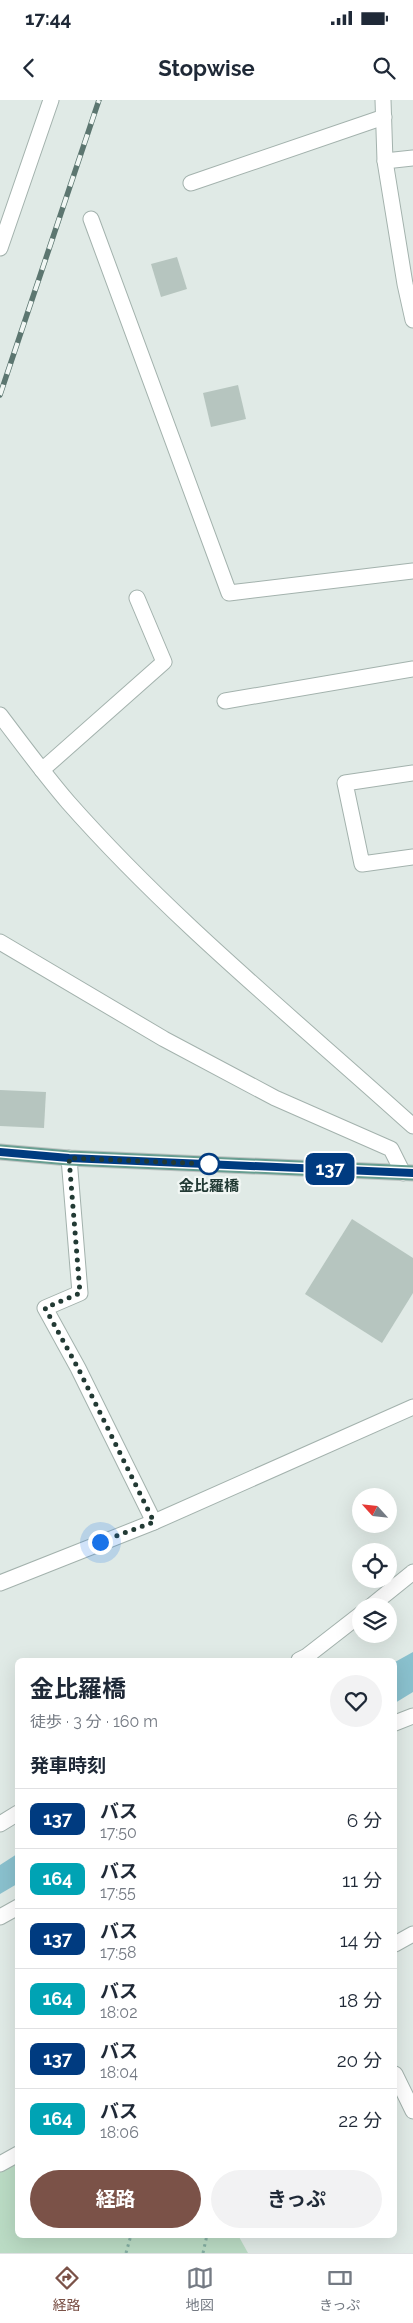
<!DOCTYPE html>
<html lang="ja">
<meta charset="utf-8">
<style>
:root{--surface:#fff;--page:#f2f2f3;--text:#1f2937;--muted:#747a83;--line:#e0e1e3;--accent:#7b5248}
body{margin:0;font-family:Raleway,"Noto Sans JP",sans-serif;background:var(--page);color:var(--text);height:100vh;display:flex;flex-direction:column;font-size:19px;white-space:nowrap}
*{box-sizing:border-box;margin:0}
p{font-size:16px;color:var(--muted)}
.icon{flex:none;width:28px;height:28px;fill:none;stroke:currentColor;stroke-width:2;stroke-linecap:round;stroke-linejoin:round}
.map{position:relative;flex:1;overflow:hidden}
.drawer{position:absolute;left:15px;top:1558px;width:382px;height:580px;display:flex;flex-direction:column;background:var(--surface);border-radius:8px;box-shadow:0 5px 20px #0002}
.drawer>*{flex:none}
.badge{padding:0 10px;border-radius:8px;font-size:18px;line-height:32px}
.needle{width:32px;rotate:297deg}
.buttons{position:absolute;left:352px;top:1388px;display:grid;gap:10px}
.buttons a{display:grid;place-items:center;width:45px;height:45px;border-radius:50%;background:var(--surface);box-shadow:0 5px 20px #0002;font-size:25px}
.you{position:absolute;width:25px;height:25px;margin:-12px;border:4px solid #fff;border-radius:50%;background:#1a73e8;box-shadow:0 0 0 8px #1a73e833}
.map>.badge{position:absolute;translate:-50% -50%;box-shadow:0 0 0 2px #fff}
h2{padding:0 15px;font-size:19px;line-height:45px}
.round{display:grid;place-items:center;flex:none;width:52px;height:52px;border-radius:26px;background:var(--page)}
.summary{display:flex;align-items:center;justify-content:space-between;height:85px;padding:0 15px}
h1{font-size:24px;font-weight:700;line-height:38px}
.cta{display:flex;gap:10px;margin-top:auto;padding:10px 15px}
.cta a{flex:1;height:58px;border-radius:30px;background:var(--accent);color:#fff;font-size:20px;font-weight:700;line-height:58px;text-align:center}
.cta a+a{background:var(--page);color:var(--text)}
ul{padding:0;list-style:none}
li{display:flex;align-items:center;gap:15px;height:60px;padding:0 15px;border-top:1px solid var(--line)}
li div{flex:1}
li b{display:block;font-size:19px}
li em{font-style:normal}
li .badge{min-width:55px;font-weight:700;text-align:center}
.status{display:flex;justify-content:space-between;align-items:center;height:35px;padding:0 25px;background:var(--surface);direction:ltr}
.status svg{height:14px;fill:currentColor}
header{display:flex;justify-content:space-between;align-items:center;height:65px;padding:0 15px;background:var(--surface);font-size:22px;font-weight:700}
.dock{display:flex;justify-content:space-around;align-items:center;height:70px;border-top:1px solid var(--line);background:var(--surface);font-size:14px;color:var(--muted)}
.dock a{display:grid;justify-items:center;gap:2px}
.dock .selected{color:var(--accent)}
.map>svg:first-child{display:block}
</style>
<div class="status"><b>17:44</b><svg viewBox="0 0 49 12"><path d="M0 12V9h3v3zM5 12V6h3v6zM10 12V3h3v9zM15 12V0h3v12zM26 1h20v11H26zM47 4h2v5h-2z"/></svg></div>
<header><svg class="icon" aria-label="back" viewBox="0 0 24 24"><path d="M15 5l-7 7 7 7"/></svg>Stopwise<svg class="icon" aria-label="search" viewBox="0 0 24 24"><circle cx="10" cy="10" r="6"/><path d="M15 15l6 6"/></svg></header>
<div class="map">
<svg width="413" height="2153" viewBox="0 0 413 2153">
<rect width="100%" height="100%" fill="#e0eae6"/>
<!-- green -->
<path fill="#badbc4" d="M17,2063L18,2135H238L248,2153H0V2072Z"/>
<!-- water -->
<g fill="#8ac1ce">
<path d="M413,1552V1592L395,1603V1562Z"/>
<path d="M17,1754V1784L0,1794V1765Z"/>
</g>
<!-- building -->
<g fill="#b6c5bf">
<path d="M177,157L187,189L161,197L151,164Z"/>
<path d="M238,285L246,319L211,327L203,293Z"/>
<path d="M0,990L46,992L44,1028L0,1026Z"/>
<path d="M352,1119L413,1158V1193L382,1243L305,1194Z"/>
</g>
<g fill="none" stroke-linecap="round" stroke-linejoin="round">
<defs>
<g id="minor">
<path d="M383,0L385,61L405,184L413,220"/>
<path d="M385,61L413,58"/>
<path d="M191,83L384,17"/>
<path d="M91,119L229,493L413,471"/>
<path d="M0,148L51,0"/>
<path d="M225,601L413,569"/>
<path d="M0,615C22,644 44,674 68,702C173,821 296,920 413,1026"/>
<path d="M42,670L164,562L137,498"/>
<path d="M413,673L345,683L362,764L413,757"/>
<path d="M0,842L164,939L275,998L391,1049L403,1073"/>
<path d="M69,1058L80,1193L45,1208L78,1268L154,1422"/>
<path d="M0,1483L154,1422L413,1307"/>
<path d="M371,1506L413,1472"/>
<path d="M299,1560L307,1556L361,1514"/>
<path d="M395,1623L413,1616"/>
<path d="M0,1724L18,1713"/>
<path d="M0,1817L18,1807"/>
<path d="M395,1844L413,1834"/>
<path d="M395,1974L413,2011"/>
<path d="M0,2064L18,2054"/>
</g>
<path id="major" d="M0,1052L69,1058L413,1073"/>
</defs>
<!-- minor casing -->
<use href="#minor" stroke="#a3b2ad" stroke-width="17"/>
<!-- major casing -->
<use href="#major" stroke="#bdc4c2" stroke-width="17"/>
<!-- path -->
<g stroke="#82ada1" stroke-width="3" stroke-dasharray="2.5 4" stroke-linecap="butt">
<path d="M126,2153L131,2135"/>
<path d="M203,2153L207,2135"/>
</g>
<!-- minor -->
<use href="#minor" stroke="#fff" stroke-width="15"/>
<!-- major -->
<use href="#major" stroke="#679e91" stroke-width="15"/>
<defs>
<path id="rail" d="M0,295L99,0"/>
</defs>
<!-- rail casing -->
<use href="#rail" stroke="#5c7670" stroke-width="5.5"/>
<!-- rail -->
<use href="#rail" stroke="#f1f7f4" stroke-width="4" stroke-dasharray="11" stroke-linecap="butt"/>
</g>
<g fill="none" stroke-linecap="round" stroke-linejoin="round">
<defs>
<path id="line" d="M0,1052L69,1058L413,1073"/>
</defs>
<!-- line casing -->
<use href="#line" stroke="#fff" stroke-width="11"/>
<!-- line -->
<use href="#line" stroke="#003b80" stroke-width="8"/>
<!-- walk -->
<path stroke="#223a34" stroke-width="5" stroke-dasharray="0 9" d="M100,1442L154,1422L78,1268L45,1208L80,1193L69,1058L209,1064"/>
</g>
<!-- markers -->
<circle fill="#fff" stroke="#003b80" stroke-width="2.5" cx="209" cy="1064" r="10"/>
<g text-anchor="middle" dominant-baseline="central" stroke-width="4.5" stroke-linejoin="round" paint-order="stroke">
<!-- stop labels -->
<g font-size="15" font-weight="bold" fill="#223a34" stroke="#f1f7f4">
<text x="209" y="1086">金比羅橋</text>
</g>
</g>
</svg>
<div class="buttons">
<a><svg class="needle" viewBox="-14 -14 28 28"><path d="M0-13l5 13h-10z" fill="#e53935"/><path d="M0 13l5-13h-10z" fill="#747a83"/></svg></a>
<a><svg class="icon" aria-label="locate" viewBox="0 0 24 24"><circle cx="12" cy="12" r="6"/><path d="M12 2v4M12 18v4M2 12h4M18 12h4"/></svg></a>
<a><svg class="icon" aria-label="layers" viewBox="0 0 24 24"><path d="M12 4l9 5-9 5-9-5zM3 14l9 5 9-5"/></svg></a>
</div>
<div class="you" style="left:100px;top:1442px"></div>
<b class="badge" style="left:330px;top:1069px;background:#003b80;color:#fff">137</b>
<section class="drawer">
<div class="summary"><div><h1>金比羅橋</h1><p>徒歩 · 3 分 · 160 m</p></div><a class="round"><svg class="icon" aria-label="heart" viewBox="0 0 24 24"><path d="M12 20l-8-8c-3-5 5-10 8-4 3-6 11-1 8 4z"/></svg></a></div>
<h2>発車時刻</h2>
<ul>
<li><span class="badge" style="background:#003b80;color:#fff">137</span><div><b>バス</b><p>17:50</p></div><em>6 分</em></li>
<li><span class="badge" style="background:#00a3b4;color:#fff">164</span><div><b>バス</b><p>17:55</p></div><em>11 分</em></li>
<li><span class="badge" style="background:#003b80;color:#fff">137</span><div><b>バス</b><p>17:58</p></div><em>14 分</em></li>
<li><span class="badge" style="background:#00a3b4;color:#fff">164</span><div><b>バス</b><p>18:02</p></div><em>18 分</em></li>
<li><span class="badge" style="background:#003b80;color:#fff">137</span><div><b>バス</b><p>18:04</p></div><em>20 分</em></li>
<li><span class="badge" style="background:#00a3b4;color:#fff">164</span><div><b>バス</b><p>18:06</p></div><em>22 分</em></li>
</ul>
<div class="cta"><a>経路</a><a>きっぷ</a></div>
</section>
</div>
<nav class="dock">
<a class="selected"><svg class="icon" aria-label="directions" viewBox="0 0 24 24"><path d="M12 3l9 9-9 9-9-9zM9 14v-3h6M13 9l2 2-2 2"/></svg>経路</a>
<a><svg class="icon" aria-label="map" viewBox="0 0 24 24"><path d="M3 6l6-2 6 2 6-2v14l-6 2-6-2-6 2zM9 4v14M15 6v14"/></svg>地図</a>
<a><svg class="icon" aria-label="tickets" viewBox="0 0 24 24"><path d="M3 7h18v10H3zM15 7v10"/></svg>きっぷ</a>
</nav>
